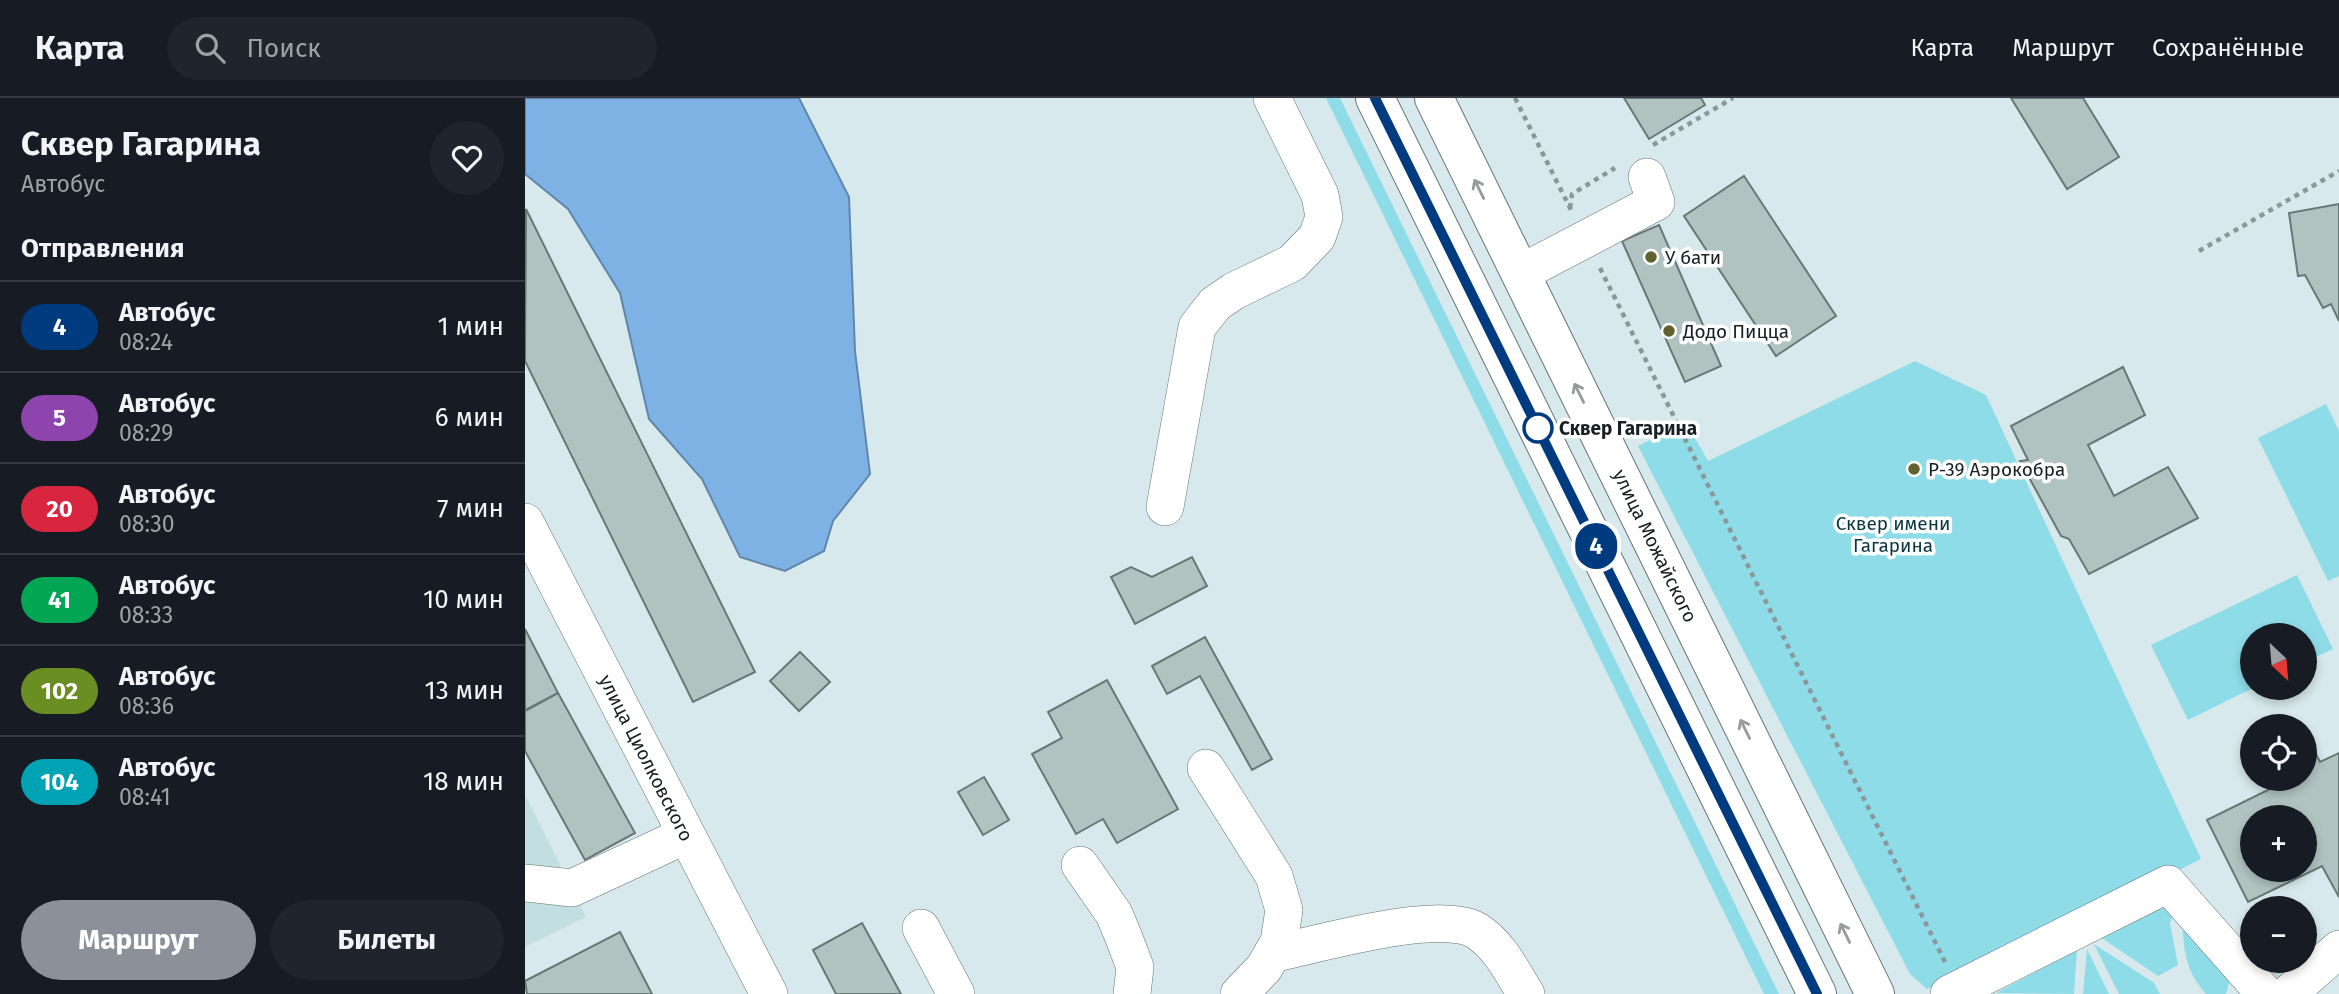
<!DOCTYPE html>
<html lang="ru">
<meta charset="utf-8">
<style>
:root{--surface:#171b24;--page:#20242c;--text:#f1f3f6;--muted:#9ea1a6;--line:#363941;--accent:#8c9099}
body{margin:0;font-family:"Fira Sans",sans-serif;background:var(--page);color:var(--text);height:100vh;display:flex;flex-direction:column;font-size:26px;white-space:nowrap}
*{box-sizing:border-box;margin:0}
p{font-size:23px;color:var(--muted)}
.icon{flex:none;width:38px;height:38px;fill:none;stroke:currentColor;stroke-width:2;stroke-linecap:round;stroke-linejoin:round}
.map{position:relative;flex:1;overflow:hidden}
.drawer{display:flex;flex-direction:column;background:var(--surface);width:525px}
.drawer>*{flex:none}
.badge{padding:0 14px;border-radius:23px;font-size:24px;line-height:46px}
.needle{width:46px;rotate:154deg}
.controls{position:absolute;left:1715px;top:525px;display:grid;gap:14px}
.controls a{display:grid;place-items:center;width:77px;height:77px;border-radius:50%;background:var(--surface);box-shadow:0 4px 10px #0003;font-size:35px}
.map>.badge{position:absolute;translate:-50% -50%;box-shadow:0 0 0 4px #fff}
h2{padding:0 21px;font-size:26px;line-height:63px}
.round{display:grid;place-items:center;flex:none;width:74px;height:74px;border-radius:37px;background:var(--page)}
.overview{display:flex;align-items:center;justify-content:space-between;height:119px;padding:0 21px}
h1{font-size:33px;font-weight:700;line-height:52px}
.action{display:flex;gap:14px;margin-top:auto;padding:14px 21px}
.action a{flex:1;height:80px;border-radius:42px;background:var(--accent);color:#fff;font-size:28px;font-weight:700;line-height:80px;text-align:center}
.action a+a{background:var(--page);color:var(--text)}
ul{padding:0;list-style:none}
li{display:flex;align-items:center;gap:21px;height:91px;padding:0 21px;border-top:2px solid var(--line)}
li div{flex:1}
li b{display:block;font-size:26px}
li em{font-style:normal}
li .badge{min-width:77px;font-weight:700;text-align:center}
header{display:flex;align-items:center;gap:42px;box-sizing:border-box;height:98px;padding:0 35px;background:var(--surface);border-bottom:2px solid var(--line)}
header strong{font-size:33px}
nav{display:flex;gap:38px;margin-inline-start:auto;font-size:24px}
.search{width:490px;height:63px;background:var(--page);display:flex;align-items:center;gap:18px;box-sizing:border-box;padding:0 24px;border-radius:38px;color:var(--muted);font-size:26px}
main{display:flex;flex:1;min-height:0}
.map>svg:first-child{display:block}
</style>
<header>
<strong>Карта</strong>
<div class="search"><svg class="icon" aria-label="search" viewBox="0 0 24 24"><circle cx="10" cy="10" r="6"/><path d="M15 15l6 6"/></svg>Поиск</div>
<nav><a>Карта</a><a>Маршрут</a><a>Сохранённые</a></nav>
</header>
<main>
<section class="drawer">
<div class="overview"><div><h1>Сквер Гагарина</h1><p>Автобус</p></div><a class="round"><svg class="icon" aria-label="heart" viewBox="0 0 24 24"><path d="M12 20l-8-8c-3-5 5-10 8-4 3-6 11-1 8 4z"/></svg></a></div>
<h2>Отправления</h2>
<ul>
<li><span class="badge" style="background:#003b80;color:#fff">4</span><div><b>Автобус</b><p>08:24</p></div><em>1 мин</em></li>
<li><span class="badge" style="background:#8e44ad;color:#fff">5</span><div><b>Автобус</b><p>08:29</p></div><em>6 мин</em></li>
<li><span class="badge" style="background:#d7263d;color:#fff">20</span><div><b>Автобус</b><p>08:30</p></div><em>7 мин</em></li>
<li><span class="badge" style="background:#00a651;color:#fff">41</span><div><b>Автобус</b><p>08:33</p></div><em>10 мин</em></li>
<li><span class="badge" style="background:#6b8e23;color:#fff">102</span><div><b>Автобус</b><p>08:36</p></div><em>13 мин</em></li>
<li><span class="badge" style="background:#00a3b4;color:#fff">104</span><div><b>Автобус</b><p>08:41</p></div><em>18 мин</em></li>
</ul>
<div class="action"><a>Маршрут</a><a>Билеты</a></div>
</section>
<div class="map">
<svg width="1814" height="896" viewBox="0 0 1814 896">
<rect width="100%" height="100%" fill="#d7e9ec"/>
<!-- built -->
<path fill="#c3dee3" d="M0,697L61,819L0,849Z"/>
<!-- green -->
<g fill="#8edce8">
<path d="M801,0H815L1254,896H1239Z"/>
<path d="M1390,263L1461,297L1676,761L1437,881L1434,876L1402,891L1385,876L1113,348L1161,324L1183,363Z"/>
<path d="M1801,306L1814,333V478L1803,483L1733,340Z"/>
<path d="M1772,477L1808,551L1780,564V537H1727L1728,590L1663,622L1626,547Z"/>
<path d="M1633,809L1651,812L1645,825L1653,867L1633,878L1574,838Z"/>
<path d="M1657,822L1705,881L1701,896H1681C1660,872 1659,853 1657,822Z"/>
<path d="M1569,846L1629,885L1635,896H1594Z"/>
<path d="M1562,851L1584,896H1558Z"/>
<path d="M1552,852L1549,896L1471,895Z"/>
</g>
<!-- water -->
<path fill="#7fb2e4" stroke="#6086aa" stroke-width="2" d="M0,0H274L324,99L330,253L345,376L308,423L299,453L260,473L215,459L177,381L124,321L95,195L43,111L0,76Z"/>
<!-- building -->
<g fill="#b1c3c1" stroke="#687877" stroke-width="2" fill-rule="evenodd">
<path d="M1099,0H1176L1180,7L1124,41Z"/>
<path d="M1486,0H1558L1594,59L1542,91Z"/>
<path d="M1219,78L1311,218L1251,258L1159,118Z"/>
<path d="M1814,106V223L1806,206L1798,210L1780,177L1773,178L1764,115Z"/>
<path d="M1,111L230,574L168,604L0,263Z"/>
<path d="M1134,127L1196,268L1160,284L1097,143Z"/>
<path d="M1598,269L1620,317L1563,347L1589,398L1643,369L1673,420L1564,476L1544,441L1536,438L1495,363L1503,362L1486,328Z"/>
<path d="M667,459L682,488L610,526L586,479L606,469L627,479Z"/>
<path d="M0,531L33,595L0,612Z"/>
<path d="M680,539L747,661L727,672L675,578L642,596L627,568Z"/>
<path d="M275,554L305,584L274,613L245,583Z"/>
<path d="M582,582L653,711L592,745L578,721L551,736L507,656L537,640L523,614Z"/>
<path d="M33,595L110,735L60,762L0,653V613Z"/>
<path d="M1780,634L1795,664L1814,655V799L1797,768L1723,804L1682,722L1749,689L1745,681H1780ZM1727,719H1780V772H1727Z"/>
<path d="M459,679L484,722L458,737L433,694Z"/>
<path d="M337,825L376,896H311L288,852Z"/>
<path d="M95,834L127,896H2L0,883Z"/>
</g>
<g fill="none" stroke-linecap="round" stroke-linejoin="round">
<defs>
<g id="minor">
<path d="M996,175L1131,104L1122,79"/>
<path d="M640,409L672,229L690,206L709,193L767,165L792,139L799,119L795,97L747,0"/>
<path d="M0,424L244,896"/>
<path d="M681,670L749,778L759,812L754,844L739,870L714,896"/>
<path d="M555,767L589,816L599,840L610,869L607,896"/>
<path d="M0,785L47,790L161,737"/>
<path d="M396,830L431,896"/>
<path d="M747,856C790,847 917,810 952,833C975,848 987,874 1001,896"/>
<path d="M1424,896L1643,786L1740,896"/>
<path d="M1763,896L1814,851"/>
</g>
<g id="major">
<path d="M850,0L1292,896"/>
<path d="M909,0L1350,896"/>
</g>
</defs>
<!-- minor casing -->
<use href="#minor" stroke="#637376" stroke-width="38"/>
<!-- major casing -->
<use href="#major" stroke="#637376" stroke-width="40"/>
<!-- path -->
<g stroke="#8a989a" stroke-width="4.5" stroke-dasharray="5 5" stroke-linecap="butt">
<path d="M990,0L1046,112"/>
<path d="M1128,47L1208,0"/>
<path d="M1045,110L1047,96L1090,70"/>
<path d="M1674,153L1814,73"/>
<path d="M1075,170L1420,864"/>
</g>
<!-- minor -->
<use href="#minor" stroke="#fff" stroke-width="37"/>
<!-- major -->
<use href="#major" stroke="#fff" stroke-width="38"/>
</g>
<!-- one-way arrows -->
<defs><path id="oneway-shaft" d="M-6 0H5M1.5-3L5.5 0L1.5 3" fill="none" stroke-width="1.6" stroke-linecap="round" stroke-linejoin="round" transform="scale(1.75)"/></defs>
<g stroke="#989b9b">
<use href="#oneway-shaft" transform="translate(954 91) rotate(-116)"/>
<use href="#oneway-shaft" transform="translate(1054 295) rotate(-116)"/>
<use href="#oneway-shaft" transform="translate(1220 631) rotate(-116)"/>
<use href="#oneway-shaft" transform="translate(1320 835) rotate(-116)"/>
</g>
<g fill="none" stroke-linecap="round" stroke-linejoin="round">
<defs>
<path id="line" d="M850,0L1292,896"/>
</defs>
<!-- line casing -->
<use href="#line" stroke="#fff" stroke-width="16"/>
<!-- line -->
<use href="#line" stroke="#003b80" stroke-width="10"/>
</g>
<!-- markers -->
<g fill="#61622f" stroke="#fff" stroke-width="2.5">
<circle cx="1126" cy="159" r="7"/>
<circle cx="1144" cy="233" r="7"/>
<circle cx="1389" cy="371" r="7"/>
</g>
<circle fill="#fff" stroke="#003b80" stroke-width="3.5" cx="1013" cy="330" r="14"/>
<g text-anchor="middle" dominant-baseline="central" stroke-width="7" stroke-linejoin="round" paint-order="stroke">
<!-- poi labels -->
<g font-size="19" fill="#192021" stroke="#fff" text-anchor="start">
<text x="1140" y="159">У бати</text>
<text x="1158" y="233">Додо Пицца</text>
<text x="1403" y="371">P-39 Аэрокобра</text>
</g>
<!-- stop labels -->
<g font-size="19" font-weight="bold" fill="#192021" stroke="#fff" text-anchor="start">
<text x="1034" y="330">Сквер Гагарина</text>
</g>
<!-- park labels -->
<g font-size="19" fill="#09373e" stroke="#fff">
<text x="1368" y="425">Сквер имени<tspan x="1368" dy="22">Гагарина</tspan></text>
</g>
<!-- street labels -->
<g font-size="19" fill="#192021" stroke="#fff">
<text transform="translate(1130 448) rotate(64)">улица Можайского</text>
<text transform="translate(121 660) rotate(63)">улица Циолковского</text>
</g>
</g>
</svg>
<div class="controls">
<a><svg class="needle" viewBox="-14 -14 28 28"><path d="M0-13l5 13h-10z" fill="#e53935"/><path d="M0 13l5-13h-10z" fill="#9ea1a6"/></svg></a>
<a><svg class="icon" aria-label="locate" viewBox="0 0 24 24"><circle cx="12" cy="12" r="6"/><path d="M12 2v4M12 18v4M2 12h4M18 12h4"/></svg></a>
<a>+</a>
<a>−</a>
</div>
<b class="badge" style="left:1071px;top:448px;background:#003b80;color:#fff">4</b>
</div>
</main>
